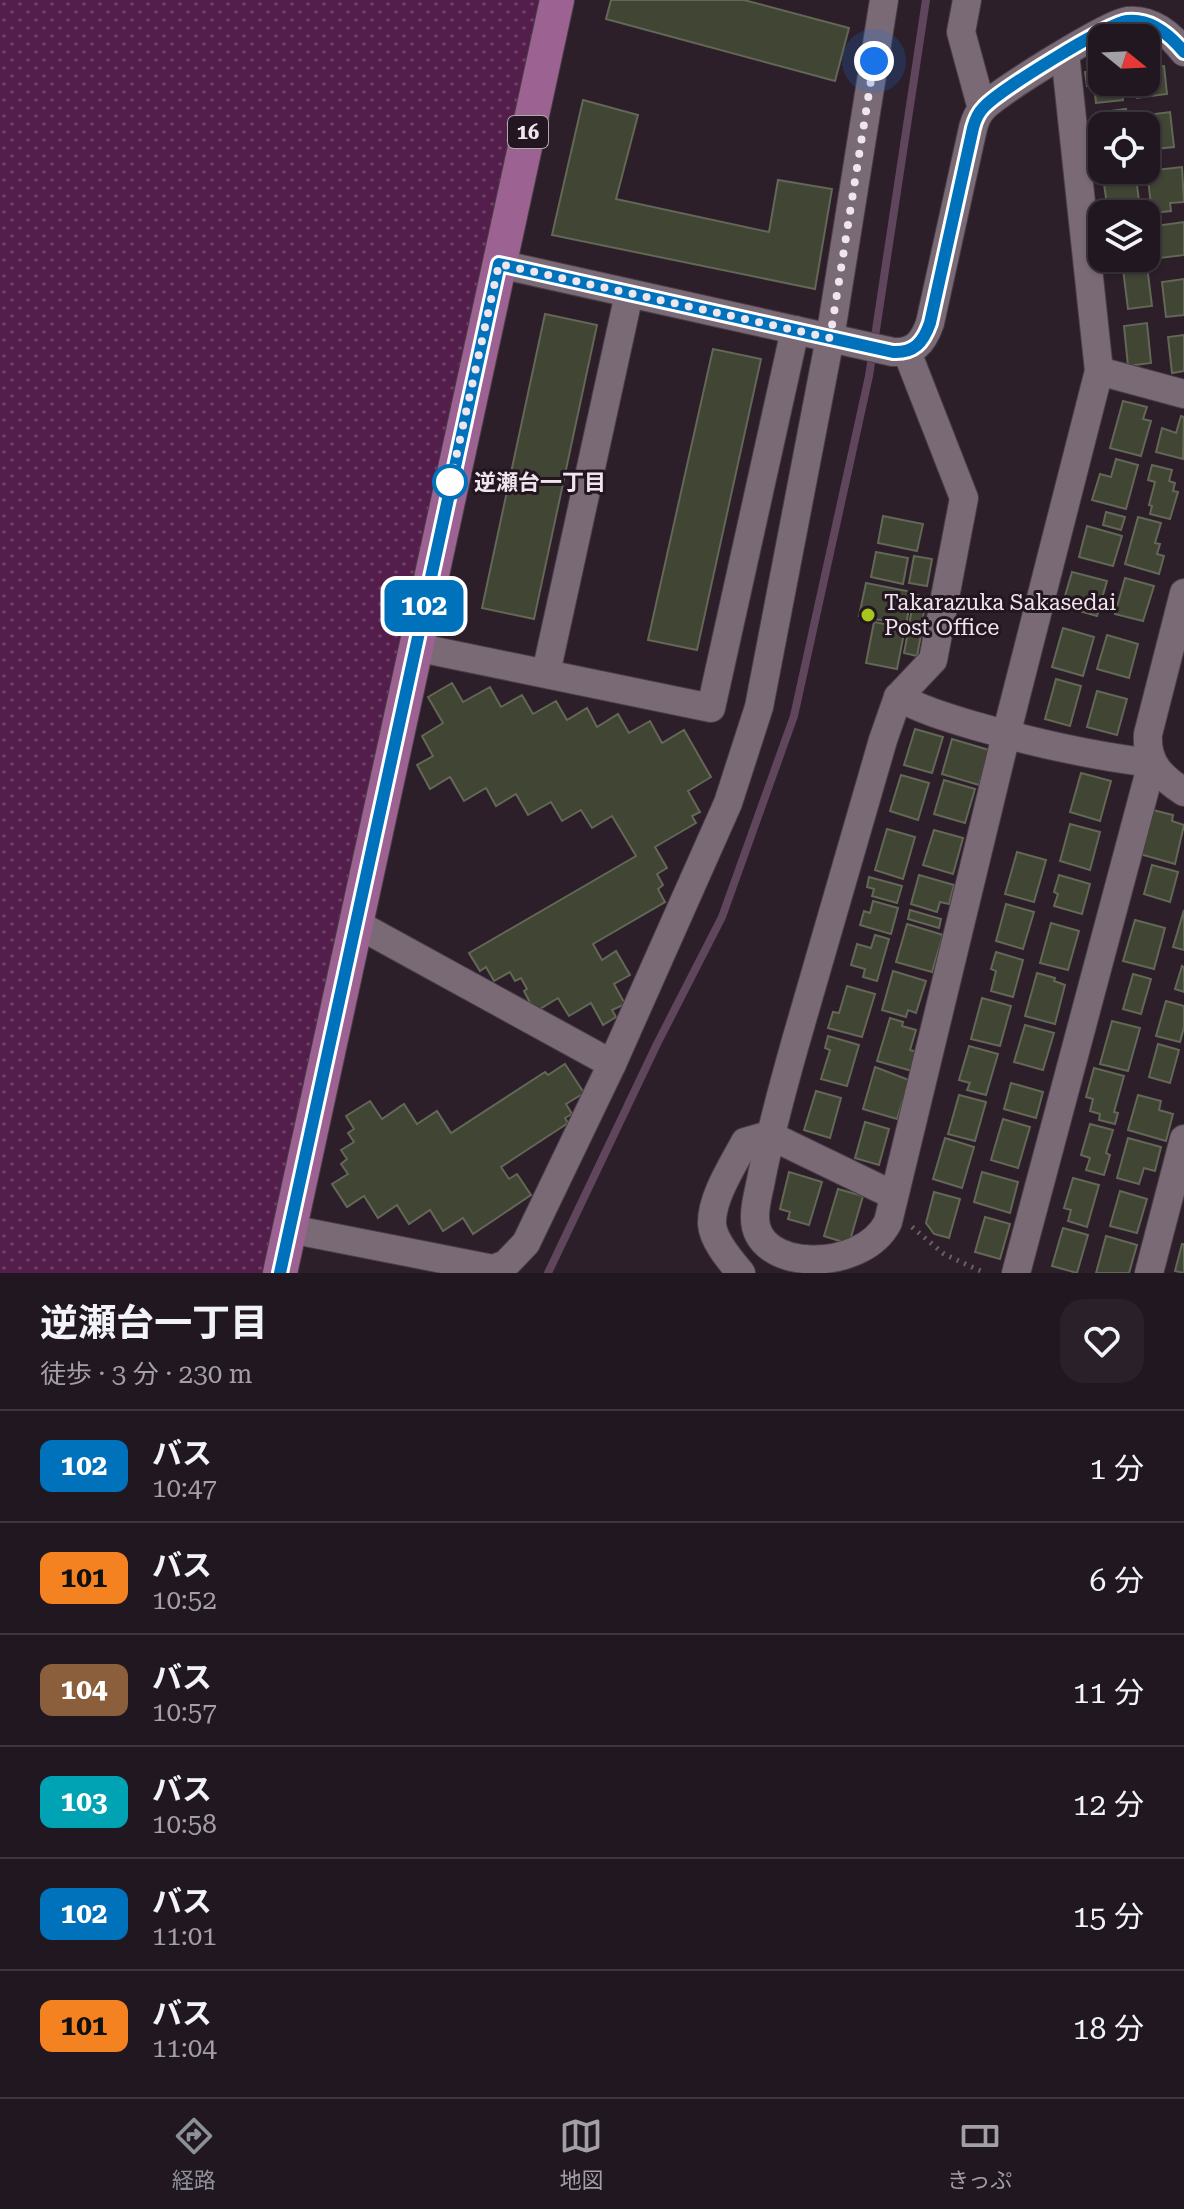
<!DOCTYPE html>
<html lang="ja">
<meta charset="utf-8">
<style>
:root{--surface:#211720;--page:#292029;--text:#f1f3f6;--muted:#a29fa5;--line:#3e363e;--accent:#8c9099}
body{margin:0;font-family:"Roboto Serif","Noto Sans JP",serif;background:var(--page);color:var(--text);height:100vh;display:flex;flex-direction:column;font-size:30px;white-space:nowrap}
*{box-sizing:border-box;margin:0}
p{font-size:26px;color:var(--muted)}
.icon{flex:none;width:44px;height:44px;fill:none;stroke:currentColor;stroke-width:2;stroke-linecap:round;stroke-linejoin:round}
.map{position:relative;height:1273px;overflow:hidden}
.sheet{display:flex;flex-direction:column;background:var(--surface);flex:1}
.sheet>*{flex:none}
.badge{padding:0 16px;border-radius:12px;font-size:28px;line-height:52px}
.needle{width:52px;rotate:108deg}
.buttons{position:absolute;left:1088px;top:24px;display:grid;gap:16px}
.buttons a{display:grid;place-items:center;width:72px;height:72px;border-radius:16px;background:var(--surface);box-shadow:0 2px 6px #0004,0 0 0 2px var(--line);font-size:40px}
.you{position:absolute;width:40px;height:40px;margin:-20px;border:6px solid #fff;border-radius:50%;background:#1a73e8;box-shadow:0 0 0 12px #1a73e833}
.map>.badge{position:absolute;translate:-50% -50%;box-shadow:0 0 0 4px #fff}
.round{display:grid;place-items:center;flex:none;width:84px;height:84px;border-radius:24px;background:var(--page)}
.head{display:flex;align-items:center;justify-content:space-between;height:136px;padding:0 40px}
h1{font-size:38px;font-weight:700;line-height:60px}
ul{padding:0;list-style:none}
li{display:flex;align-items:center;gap:24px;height:112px;padding:0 40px;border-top:2px solid var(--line)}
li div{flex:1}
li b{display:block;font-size:30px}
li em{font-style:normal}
li .badge{min-width:88px;font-weight:700;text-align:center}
.dock{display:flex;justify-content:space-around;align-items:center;height:112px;border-top:2px solid var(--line);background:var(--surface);font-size:22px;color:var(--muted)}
.dock a{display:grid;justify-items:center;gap:4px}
.dock .on{color:var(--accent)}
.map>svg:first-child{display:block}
</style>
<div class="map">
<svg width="1184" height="1273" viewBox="0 0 1184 1273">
<defs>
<pattern id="grass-dots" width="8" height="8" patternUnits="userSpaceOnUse" patternTransform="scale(2)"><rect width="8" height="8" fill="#531e4b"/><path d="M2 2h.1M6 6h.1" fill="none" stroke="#6c3f65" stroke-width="1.8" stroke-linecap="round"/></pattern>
</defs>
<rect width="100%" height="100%" fill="#2c1f2a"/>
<!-- grass -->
<path fill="url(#grass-dots)" d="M0,0H542L526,61L265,1273H0Z"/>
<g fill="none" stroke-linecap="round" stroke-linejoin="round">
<!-- stream -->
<path stroke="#60465c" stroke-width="8" d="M548,1273L657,1044L722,917L794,716L869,376L926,0"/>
</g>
<!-- building -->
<g fill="#404534" stroke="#626756" stroke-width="2">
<path d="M611,0H744L849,28L835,81L606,19Z"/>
<path d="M1164,66L1167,94L1137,98L1135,82H1146V68Z"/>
<path d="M1102,70V82H1121L1123,100L1096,103L1094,84L1087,86L1085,72Z"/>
<path d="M583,100L638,115L616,199L769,232L778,180L832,189L815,289L552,235Z"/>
<path d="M1126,109L1128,126H1102L1100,150L1096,113Z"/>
<path d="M1170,112L1174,147L1146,150V126H1139L1138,116Z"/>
<path d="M1182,167L1184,202L1170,203L1171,211L1152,213L1147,171Z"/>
<path d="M1102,170H1135L1139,201L1107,205Z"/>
<path d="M1184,222V255L1160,258L1155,226Z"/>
<path d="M1147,266L1152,306L1128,309L1123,269Z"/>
<path d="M1184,279V315L1166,317L1162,282Z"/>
<path d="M545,314L597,325L534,619L482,608Z"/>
<path d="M1147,323L1151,363L1128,366L1124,326Z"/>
<path d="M1184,335V371L1172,373L1168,337Z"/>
<path d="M713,349L761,359L697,650L648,640Z"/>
<path d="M1123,401L1147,407L1143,419L1151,421L1141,456L1110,448Z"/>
<path d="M1181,416L1184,417L1183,459L1156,452L1162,428L1176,433Z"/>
<path d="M1116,459L1138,465L1126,509L1092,500L1100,474L1111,477Z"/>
<path d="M1152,465L1172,470L1169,481L1175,483L1173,491L1178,492L1170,519L1150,514L1152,506L1149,505L1155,482L1148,480Z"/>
<path d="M1106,512L1125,517L1121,530L1103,525Z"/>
<path d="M883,516L923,524L917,551L878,543Z"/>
<path d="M1138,517L1161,523L1155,543L1160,544L1157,554L1164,556L1159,574L1125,564Z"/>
<path d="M1087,526L1122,536L1113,566L1079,557Z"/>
<path d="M876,552L908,558L903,584L871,577Z"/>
<path d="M914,556L932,559L927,586L909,583Z"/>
<path d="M1072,572L1107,581L1097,616L1062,606Z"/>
<path d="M1125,578L1154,586L1143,621L1115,614Z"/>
<path d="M866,583L912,592L906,625L859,616Z"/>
<path d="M915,595L927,597L921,627L909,624Z"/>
<path d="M874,622L905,628L897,669L866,663Z"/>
<path d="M1063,628L1094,637L1083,676L1052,667Z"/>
<path d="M908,632L921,635L917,656L904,653Z"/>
<path d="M1107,635L1138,644L1129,678L1097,669Z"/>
<path d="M1056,679L1081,686L1070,726L1045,719Z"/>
<path d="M452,683L463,702L490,687L501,707L522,695L533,714L556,701L567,720L587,708L597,727L618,714L629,733L650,721L662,743L684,730L711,777L688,791L700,812L692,816L696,823L655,847L667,868L657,874L663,885L658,889L665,902L593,944L602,960L616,951L630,975L614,984L625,1004L612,1010L616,1017L603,1025L591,1003L569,1016L558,998L535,1012L524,991L527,989L521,978L515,981L510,972L494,981L486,967L480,971L469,953L636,856L612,816L592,828L581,810L562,821L551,802L528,815L516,794L496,806L486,788L464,801L450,777L430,789L417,765L433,756L422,736L443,723L428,697Z"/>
<path d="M1097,691L1127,699L1117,735L1087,727Z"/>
<path d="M915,729L943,737L932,773L904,765Z"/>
<path d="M952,739L989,750L979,785L942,774Z"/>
<path d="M1081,773L1111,781L1100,821L1070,812Z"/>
<path d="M901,775L929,783L918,820L890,811Z"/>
<path d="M944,780L975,789L965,823L934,814Z"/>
<path d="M1153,810L1173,815L1172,821L1184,825L1175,864L1140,854Z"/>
<path d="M1070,824L1100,832L1090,870L1060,861Z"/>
<path d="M887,829L915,837L903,879L875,870Z"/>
<path d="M934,830L963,838L953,874L923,865Z"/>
<path d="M1017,852L1046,860L1034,902L1005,894Z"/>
<path d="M1152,865L1178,872L1170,902L1144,894Z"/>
<path d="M919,875L954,885L949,904L940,902L937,912L911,904Z"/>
<path d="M1059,875L1090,884L1082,914L1054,906L1058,894L1054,892Z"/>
<path d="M869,877L902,886L897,903L872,896L874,889L867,887Z"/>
<path d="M873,901L898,908L891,934L860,925L864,911L870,913Z"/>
<path d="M1006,904L1034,912L1023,949L996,941Z"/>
<path d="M910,910L941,919L939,928L908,919Z"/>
<path d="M1184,910V950L1173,947Z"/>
<path d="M1135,920L1165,928L1154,969L1123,961Z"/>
<path d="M1051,923L1079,931L1068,970L1040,963Z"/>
<path d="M907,924L943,935L932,972L896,962Z"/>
<path d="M875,935L889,939L877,981L863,977L865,969L851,965L857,944L871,948Z"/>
<path d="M996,952L1023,960L1013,997L991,991L996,971L991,969Z"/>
<path d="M1182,966L1184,967V992L1175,989Z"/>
<path d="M893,971L926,981L916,1013L908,1010L906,1017L882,1010Z"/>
<path d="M1037,973L1055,978L1054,981L1065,985L1055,1024L1025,1016Z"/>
<path d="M1133,974L1151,979L1141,1014L1123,1009Z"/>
<path d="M847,986L875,994L862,1037L828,1028L833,1012L839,1013Z"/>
<path d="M982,998L1011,1006L1000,1046L971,1039Z"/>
<path d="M1166,1001L1184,1006V1027L1180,1042L1156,1036Z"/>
<path d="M890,1018L903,1022L902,1026L916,1030L910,1050L918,1052L912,1071L877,1061Z"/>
<path d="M1112,1021L1140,1028L1128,1071L1100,1064Z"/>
<path d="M1025,1025L1054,1033L1043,1070L1014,1062Z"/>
<path d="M828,1036L859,1045L847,1086L821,1079L830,1050L825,1048Z"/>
<path d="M1158,1044L1179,1050L1170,1083L1149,1077Z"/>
<path d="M969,1046L998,1054L986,1095L967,1090L970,1083L959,1080Z"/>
<path d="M565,1064L584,1093L566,1104L572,1114L565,1118L568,1123L501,1167L509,1179L517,1174L531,1195L473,1234L463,1218L443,1231L430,1210L409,1224L397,1205L378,1218L364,1196L347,1207L332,1184L348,1174L341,1164L347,1159L341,1150L354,1142L348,1133L354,1129L346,1116L370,1101L382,1119L404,1104L417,1124L437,1111L451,1133L545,1072L548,1075Z"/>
<path d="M875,1067L909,1080L897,1119L863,1109Z"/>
<path d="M1094,1068L1124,1076L1114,1112L1118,1113L1115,1124L1099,1120L1100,1114L1090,1111L1093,1099L1086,1097Z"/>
<path d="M1011,1083L1043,1092L1036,1118L1004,1109Z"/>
<path d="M816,1091L841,1098L830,1138L804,1130Z"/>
<path d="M959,1095L986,1102L975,1141L948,1134Z"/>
<path d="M1138,1095L1161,1101L1159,1110L1173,1114L1166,1141L1128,1130Z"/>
<path d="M1003,1119L1030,1127L1018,1168L991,1160Z"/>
<path d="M865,1122L889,1129L879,1165L855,1158Z"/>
<path d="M1090,1124L1113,1130L1106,1153L1110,1155L1104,1175L1086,1170L1090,1158L1081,1155Z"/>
<path d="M945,1138L974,1147L962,1188L933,1179Z"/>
<path d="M1128,1138L1161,1147L1155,1171L1144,1168L1139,1184L1117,1178Z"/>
<path d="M789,1172L822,1182L809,1225L788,1219L790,1212L780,1209Z"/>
<path d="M982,1172L1018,1182L1010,1213L974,1202Z"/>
<path d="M1073,1178L1099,1185L1087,1227L1068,1221L1071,1210L1064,1208Z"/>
<path d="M838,1189L863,1196L849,1244L824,1236Z"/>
<path d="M1120,1191L1147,1199L1137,1233L1110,1226Z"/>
<path d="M934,1192L960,1199L949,1238L934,1234L926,1223Z"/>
<path d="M985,1217L1010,1224L1000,1259L975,1252Z"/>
<path d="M1063,1228L1088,1235L1077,1273L1052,1266Z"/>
<path d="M1106,1236L1137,1245L1129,1273H1096Z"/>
<path d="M1182,1244H1184V1273L1175,1271Z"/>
</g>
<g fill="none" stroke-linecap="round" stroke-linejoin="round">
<defs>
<g id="minor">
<path d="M967,0L961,32L982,109"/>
<path d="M499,264L893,352C914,353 923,343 930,323L973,128C975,120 978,113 984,107C1000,91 1107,24 1127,21C1151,18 1171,35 1184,52"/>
<path d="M907,352L964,498L933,660L898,697L883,740C853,842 824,943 795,1044C782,1090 770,1134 761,1180C759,1191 755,1204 755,1216C753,1273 863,1273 888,1222L1006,735L1099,371L1065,53"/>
<path d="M1099,371L1184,394"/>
<path d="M1184,593L1148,734C1146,763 1161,777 1184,792"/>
<path d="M415,647L711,708L795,330"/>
<path d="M546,673L629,294"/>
<path d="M898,697C922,710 946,717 972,725C1031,742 1092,756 1152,763L1016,1273"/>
<path d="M355,923L612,1064"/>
<path d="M290,1229L493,1269L506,1264L526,1243L612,1064L728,803L759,707L830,338L884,0"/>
<path d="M741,1273C731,1261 713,1241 712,1224C711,1198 733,1165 745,1142L769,1135L893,1195"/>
<path d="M1149,1273L1184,1139"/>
</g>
<path id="major" d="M280,1273L557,0"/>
</defs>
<!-- minor casing -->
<use href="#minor" stroke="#493e46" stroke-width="30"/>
<!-- major casing -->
<use href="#major" stroke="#493e46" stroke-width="36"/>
<!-- path -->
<path stroke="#6b5f68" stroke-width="5" stroke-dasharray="2 6" stroke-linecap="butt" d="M912,1227L944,1254L985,1273"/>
<!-- minor -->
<use href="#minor" stroke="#7a6a76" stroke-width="28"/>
<!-- major -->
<use href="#major" stroke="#9c6292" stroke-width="34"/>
</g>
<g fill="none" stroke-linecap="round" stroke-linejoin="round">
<defs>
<path id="line" d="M280,1273L499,264L893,352C914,353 923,343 930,323L973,128C975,120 978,113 984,107C1000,90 1106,24 1127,21C1151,18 1170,35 1184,52"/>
</defs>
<!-- line casing -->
<use href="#line" stroke="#fff" stroke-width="18"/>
<!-- line -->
<use href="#line" stroke="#0072bc" stroke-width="12"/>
<!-- walk -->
<path stroke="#efe5ec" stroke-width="8" stroke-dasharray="0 14.4" d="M450,482L449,489L499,264L830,338L874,61"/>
</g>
<!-- markers -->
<circle fill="#fff" stroke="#0072bc" stroke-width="4" cx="450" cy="482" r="16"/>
<circle fill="#a8c71d" stroke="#231620" stroke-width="3" cx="868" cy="615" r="8"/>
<g text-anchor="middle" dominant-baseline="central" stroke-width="6" stroke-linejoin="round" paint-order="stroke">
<!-- shield labels -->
<rect fill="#231620" stroke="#b2a7af" stroke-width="2" x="508" y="116" width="40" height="32" rx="6"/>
<g font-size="20" font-weight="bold" fill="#efe5ec">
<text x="528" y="132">16</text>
</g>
<!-- stop labels -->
<g font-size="22" font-weight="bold" fill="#efe5ec" stroke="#231620" text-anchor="start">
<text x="474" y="482">逆瀬台一丁目</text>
</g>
<!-- poi labels -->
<g font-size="22" fill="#efe5ec" stroke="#231620" text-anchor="start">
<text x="884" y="602">Takarazuka Sakasedai<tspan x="884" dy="25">Post Office</tspan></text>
</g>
</g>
</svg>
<div class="buttons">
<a><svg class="needle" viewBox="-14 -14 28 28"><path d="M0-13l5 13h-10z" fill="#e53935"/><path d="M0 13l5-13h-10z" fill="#a29fa5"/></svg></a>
<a><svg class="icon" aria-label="locate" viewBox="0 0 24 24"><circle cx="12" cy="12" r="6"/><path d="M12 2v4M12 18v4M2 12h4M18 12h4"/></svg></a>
<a><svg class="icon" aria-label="layers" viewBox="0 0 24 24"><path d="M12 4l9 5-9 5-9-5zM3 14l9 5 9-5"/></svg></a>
</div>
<div class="you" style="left:874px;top:61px"></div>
<b class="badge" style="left:424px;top:606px;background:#0072bc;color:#fff">102</b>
</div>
<section class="sheet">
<div class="head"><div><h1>逆瀬台一丁目</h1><p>徒歩 · 3 分 · 230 m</p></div><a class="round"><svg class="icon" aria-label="heart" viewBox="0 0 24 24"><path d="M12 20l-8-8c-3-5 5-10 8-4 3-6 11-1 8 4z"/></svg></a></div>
<ul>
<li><span class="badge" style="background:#0072bc;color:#fff">102</span><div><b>バス</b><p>10:47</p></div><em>1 分</em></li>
<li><span class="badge" style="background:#f58220;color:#111">101</span><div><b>バス</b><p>10:52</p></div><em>6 分</em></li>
<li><span class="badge" style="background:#8b5e3c;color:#fff">104</span><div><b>バス</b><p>10:57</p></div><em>11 分</em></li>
<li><span class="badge" style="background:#00a3b4;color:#fff">103</span><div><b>バス</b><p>10:58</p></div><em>12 分</em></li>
<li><span class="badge" style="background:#0072bc;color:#fff">102</span><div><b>バス</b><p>11:01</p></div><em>15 分</em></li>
<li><span class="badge" style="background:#f58220;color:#111">101</span><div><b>バス</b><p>11:04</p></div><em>18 分</em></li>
</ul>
</section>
<nav class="dock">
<a class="on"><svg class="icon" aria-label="directions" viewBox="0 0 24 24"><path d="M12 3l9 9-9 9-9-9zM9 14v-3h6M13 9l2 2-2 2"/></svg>経路</a>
<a><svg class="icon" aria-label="map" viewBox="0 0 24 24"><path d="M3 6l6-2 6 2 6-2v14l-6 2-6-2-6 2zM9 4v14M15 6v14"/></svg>地図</a>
<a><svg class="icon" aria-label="tickets" viewBox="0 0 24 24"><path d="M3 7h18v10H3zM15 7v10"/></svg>きっぷ</a>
</nav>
